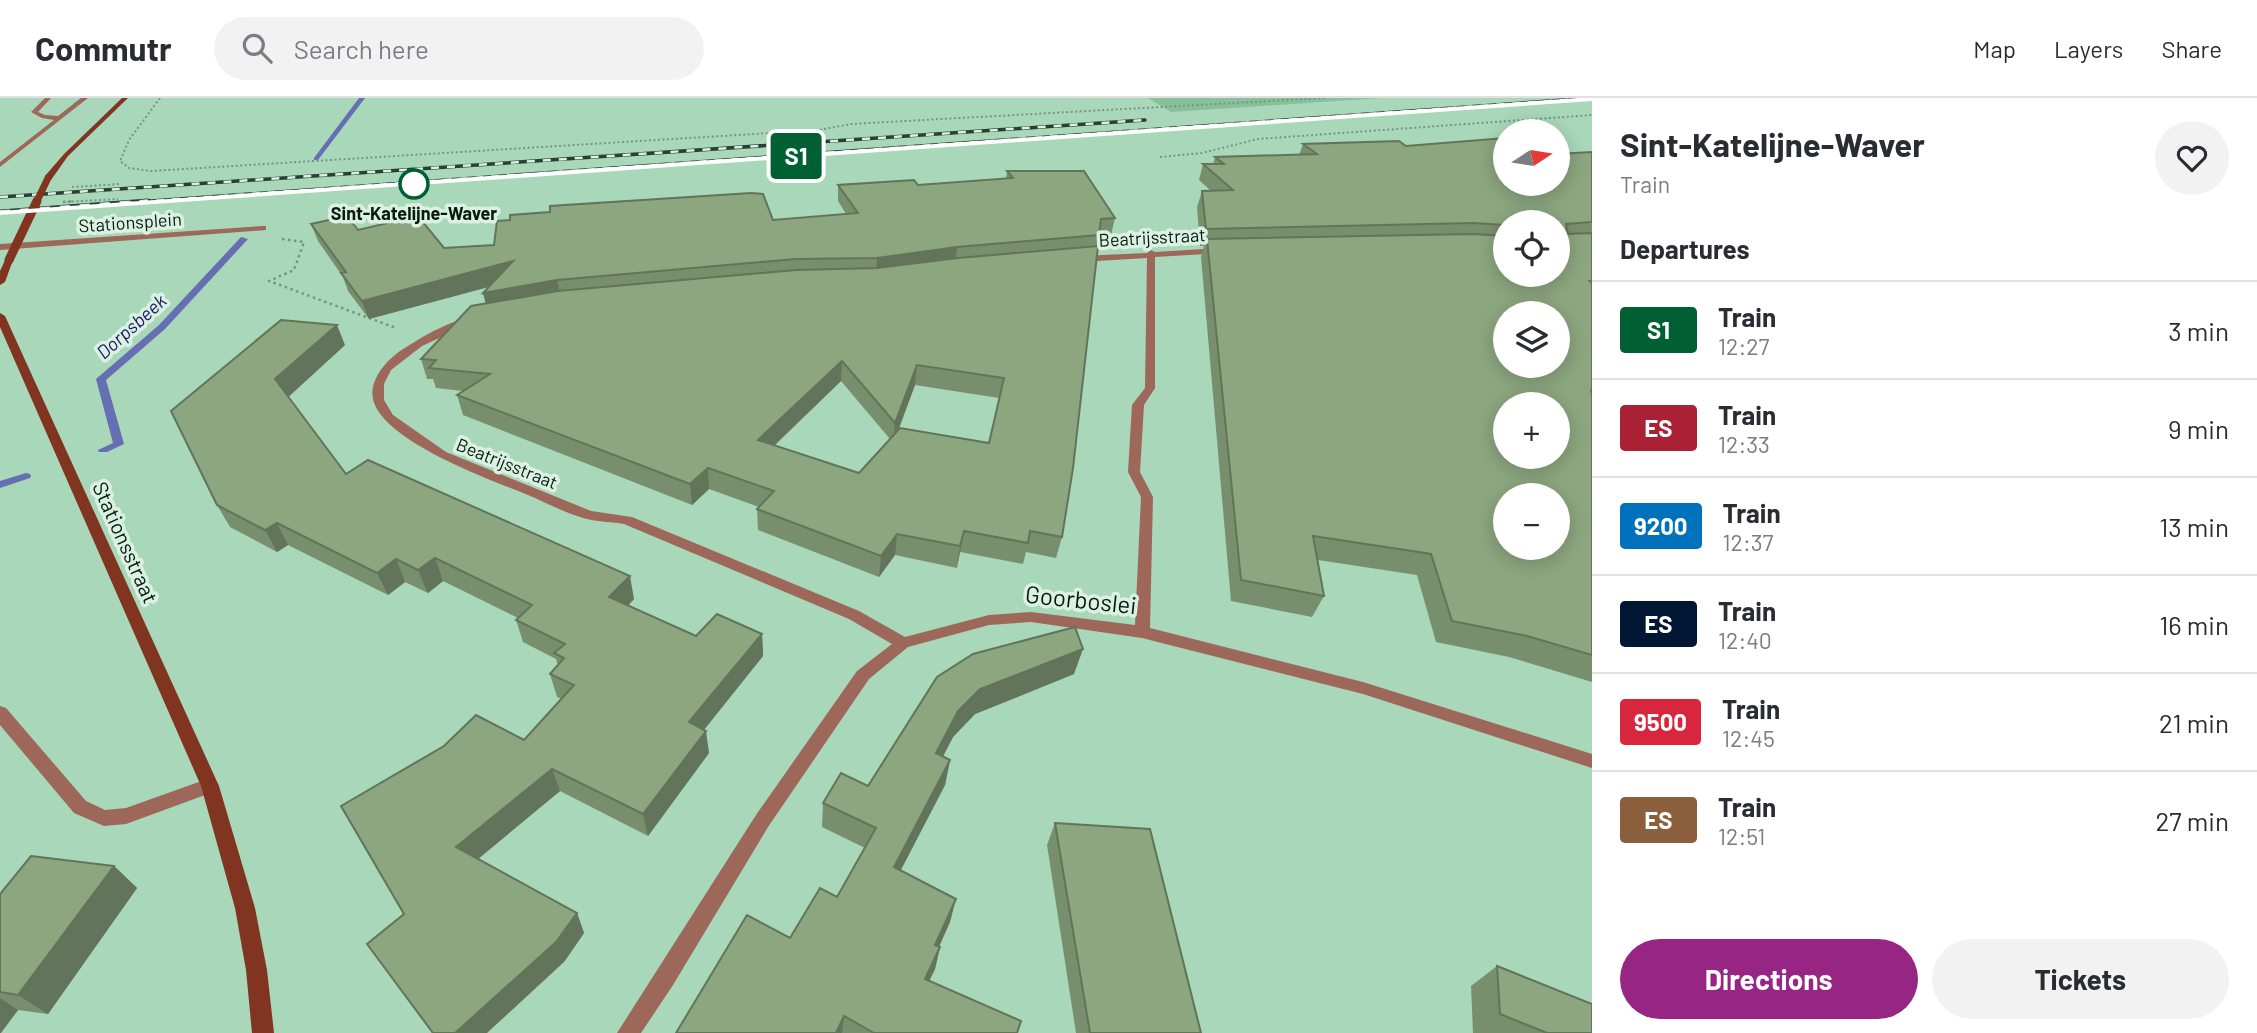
<!DOCTYPE html>
<meta charset="utf-8">
<style>
:root{--surface:#fff;--page:#f2f2f3;--text:#2b2b33;--muted:#7c7c81;--line:#e1e1e2;--accent:#962583}
body{margin:0;font-family:Barlow,sans-serif;background:var(--page);color:var(--text);height:100vh;display:flex;flex-direction:column;font-size:26px;white-space:nowrap}
*{box-sizing:border-box;margin:0}
p{font-size:23px;color:var(--muted)}
.icon{flex:none;width:38px;height:38px;fill:none;stroke:currentColor;stroke-width:2;stroke-linecap:round;stroke-linejoin:round}
.map{position:relative;flex:1;overflow:hidden}
.side{display:flex;flex-direction:column;background:var(--surface);width:665px}
.side>*{flex:none}
.badge{padding:0 14px;border-radius:5px;font-size:24px;line-height:46px}
.needle{width:46px;rotate:78deg}
.fabs{position:absolute;left:1493px;top:21px;display:grid;gap:14px}
.fabs a{display:grid;place-items:center;width:77px;height:77px;border-radius:50%;background:var(--surface);box-shadow:0 4px 18px #0003;font-size:35px}
.map>.badge{position:absolute;translate:-50% -50%;box-shadow:0 0 0 4px #fff}
h2{padding:0 28px;font-size:26px;line-height:63px}
.round{display:grid;place-items:center;flex:none;width:74px;height:74px;border-radius:37px;background:var(--page)}
.summary{display:flex;align-items:center;justify-content:space-between;height:119px;padding:0 28px}
h1{font-size:33px;font-weight:700;line-height:52px}
.button{display:flex;gap:14px;margin-top:auto;padding:14px 28px}
.button a{flex:1;height:80px;border-radius:42px;background:var(--accent);color:#fff;font-size:28px;font-weight:700;line-height:80px;text-align:center}
.button a+a{background:var(--page);color:var(--text)}
ul{padding:0;list-style:none}
li{display:flex;align-items:center;gap:21px;height:98px;padding:0 28px;border-top:2px solid var(--line)}
li div{flex:1}
li b{display:block;font-size:26px}
li em{font-style:normal}
li .badge{min-width:77px;font-weight:700;text-align:center}
header{display:flex;align-items:center;gap:42px;box-sizing:border-box;height:98px;padding:0 35px;background:var(--surface);border-bottom:2px solid var(--line)}
header strong{font-size:33px}
nav{display:flex;gap:38px;margin-inline-start:auto;font-size:24px}
.search{width:490px;height:63px;background:var(--page);display:flex;align-items:center;gap:18px;box-sizing:border-box;padding:0 24px;border-radius:38px;color:var(--muted);font-size:26px}
main{display:flex;flex:1;min-height:0}
.map>svg:first-child{display:block}
</style>
<header>
<strong>Commutr</strong>
<div class="search"><svg class="icon" aria-label="search" viewBox="0 0 24 24"><circle cx="10" cy="10" r="6"/><path d="M15 15l6 6"/></svg>Search here</div>
<nav><a>Map</a><a>Layers</a><a>Share</a></nav>
</header>
<main>
<div class="map">
<svg width="1592" height="935" viewBox="0 0 1592 935">
<rect width="100%" height="100%" fill="#a9d7b9"/>
<!-- green -->
<path fill="#87c09b" d="M1148,0H1381L1171,14Z"/>
<g fill="none" stroke-linecap="round" stroke-linejoin="round">
<!-- stream -->
<g fill="#656fb1" fill-rule="evenodd">
<path d="M359,0H365L318,62H314V60Z"/>
<path d="M241,139L248,141L165,231L106,282L124,346L107,354H99L98,352L113,345L96,281L159,227Z"/>
<path d="M26,375L30,376L31,378L30,380L0,390V383Z"/>
</g>
<!-- path-far1 -->
<g stroke="#739780" stroke-width="2" stroke-dasharray="2 2.5" stroke-linecap="butt">
<path d="M160,0L129,42L120,63L129,70L151,73L819,32L851,26L1325,0"/>
<path d="M1160,59L1202,55L1258,41L1592,17"/>
<path d="M72,89L120,86"/>
<path d="M63,104L118,101"/>
</g>
<!-- path -->
<g stroke="#739780" stroke-width="2.5" stroke-dasharray="2.5 3.5" stroke-linecap="butt">
<path d="M63,104L75,103"/>
<path d="M282,141L304,144L294,172L269,183L396,230"/>
</g>
<!-- street -->
<g fill="#9d6759" fill-rule="evenodd">
<path d="M45,0H51L38,14L45,17L58,18L81,0H88L0,69V64L54,22L42,20L31,14Z"/>
<path d="M263,128H266V132L0,152V146Z"/>
<path d="M1220,150L1223,151V155L1155,159V290L1144,307L1140,374L1153,399L1150,530L1363,584L1592,656V670L1363,596L1142,540L1031,524L989,527L908,549L869,581L768,729L673,887L641,935H617L756,717L857,573L892,546L849,521L624,426C612,424 599,424 587,421C567,416 547,405 528,397C491,382 382,343 373,301C369,282 386,263 400,253C417,242 453,219 472,221V225L422,248L391,272L384,286V302L393,317L446,354L591,413L632,419L859,513L905,539L989,517L1031,514L1135,527L1141,399L1128,374L1132,307L1145,290L1147,160L1080,164L1076,161L1080,158L1147,155L1151,152L1155,154Z"/>
<path d="M0,608L6,610L86,703L105,712L126,710L210,680L216,683L219,688L216,693L126,726L104,728L74,715L0,627Z"/>
</g>
<!-- secondary -->
<g fill="#813521" fill-rule="evenodd">
<path d="M122,0H128L68,58L51,82H45V78L64,56Z"/>
<path d="M6,160L13,162L5,184L0,187V173Z"/>
<path d="M0,215L5,218L219,688L255,810L267,872L274,935H252L246,872L235,810L201,688L0,229Z"/>
</g>
<defs>
<g id="rail-far1">
<path d="M0,99L1145,22"/>
<path d="M124,105L1592,0"/>
</g>
<path id="rail" d="M0,114L148,103"/>
</defs>
<!-- rail-far1 casing -->
<use href="#rail-far1" stroke="#283f31" stroke-width="3.5"/>
<!-- rail casing -->
<use href="#rail" stroke="#283f31" stroke-width="5"/>
<!-- rail-far1 -->
<use href="#rail-far1" stroke="#dbf1e2" stroke-width="2.5" stroke-dasharray="8" stroke-linecap="butt"/>
<!-- rail -->
<use href="#rail" stroke="#dbf1e2" stroke-width="3.5" stroke-dasharray="10" stroke-linecap="butt"/>
<!-- secondary-bridge-far1 -->
<path stroke="#813521" stroke-width="7" d="M36,105L48,80"/>
<!-- secondary-bridge -->
<path stroke="#813521" stroke-width="9" d="M9,162L37,103"/>
</g>
<!-- wall -->
<g fill="#788f6d" fill-rule="evenodd">
<path d="M1303,46L1406,48L1505,86L1592,54V584L1509,559L1436,544L1417,477L1318,462L1324,498L1312,519L1231,503L1201,159L1204,148H1200L1197,109L1202,93H1211L1199,82L1203,66H1213L1215,59L1299,57ZM1505,124H1558L1505,177Z"/>
<path d="M1007,73L1115,120L1111,137L1099,138L1097,148L1062,439L1056,460L1026,454L1023,466L960,454L957,470L895,457L879,479L758,432L757,411L759,409L709,391L692,407L463,317L457,297L463,293L436,290L433,281H427L421,261L486,205L483,195L489,189L369,221L348,193L343,179L318,143L311,126L358,132L444,150L494,147L846,116L838,103V87H918L1006,81ZM841,283L890,341L859,375L775,347ZM915,287L999,300L989,345L899,331Z"/>
<path d="M345,247L288,299L346,376L634,501L628,508L696,538L762,536L763,558L704,631L709,655L648,738L560,693L478,761L577,815L584,835L564,864L404,816L524,642L562,601L557,599L550,576L558,568L556,561L523,544L516,522L518,520L443,483L428,495L405,484L388,497L288,447L277,454L230,429L217,407L171,313Z"/>
<path d="M1074,576L975,616L953,639L943,658L950,662L945,687L900,773L950,824L939,848L940,849L935,871L929,883L1017,935H676L790,840L837,799L865,750L822,729L823,705L868,688L937,579Z"/>
<path d="M1055,725L1201,935H1076L1047,747Z"/>
<path d="M114,768L137,790L48,916L18,912L0,935V796Z"/>
<path d="M1497,868L1592,935H1473L1471,888Z"/>
</g>
<!-- shaded-wall -->
<g fill="#627459">
<path d="M957,149L955,166L876,178L877,160Z"/>
<path d="M513,163L517,181L369,221L362,203Z"/>
<path d="M557,182L561,200L488,214L483,195Z"/>
<path d="M337,227L345,247L285,302L275,281Z"/>
<path d="M842,263L841,283L759,362L758,342Z"/>
<path d="M917,267L915,287L893,345L895,325Z"/>
<path d="M708,370L709,391L692,407L690,386Z"/>
<path d="M277,425L288,447L277,454L265,432Z"/>
<path d="M964,433L960,454L957,470L960,448Z"/>
<path d="M897,436L895,457L879,479L881,458Z"/>
<path d="M435,460L443,483L428,495L418,472Z"/>
<path d="M396,461L405,484L388,497L377,475Z"/>
<path d="M630,478L634,501L613,522L609,499Z"/>
<path d="M762,536L763,558L692,647L689,624Z"/>
<path d="M1083,551L1074,576L975,616L953,639L932,680L936,655L958,613L980,591Z"/>
<path d="M706,633L709,655L648,738L643,716Z"/>
<path d="M950,662L945,687L890,793L894,769Z"/>
<path d="M552,671L560,693L467,770L456,749Z"/>
<path d="M114,768L137,790L48,916L18,897Z"/>
<path d="M956,801L950,824L930,869L935,847Z"/>
<path d="M577,815L584,835L564,864L487,935H455Z"/>
<path d="M940,849L935,871L920,902L925,881Z"/>
<path d="M0,900L18,912L1,935H0Z"/>
<path d="M844,918L842,935H836Z"/>
</g>
<!-- building -->
<g fill="#8ca67f" stroke="#627459" stroke-width="2" fill-rule="evenodd">
<path d="M1505,40V86H1558V56L1592,54V124L1566,126L1568,136L1592,135V183H1590L1592,185V292H1591L1592,297V557L1527,538L1452,523L1431,456L1313,438L1324,498L1241,482L1207,141L1473,136L1505,138V177H1558V124H1505V127L1473,125L1206,131L1202,93L1233,92L1203,66H1224L1215,59L1317,56L1303,46L1399,43L1406,48ZM1505,215H1558V268H1505ZM1505,306H1558V359H1505ZM1505,397H1558V450H1505Z"/>
<path d="M1007,73H1084L1115,120L1101,121L1099,137L957,149L877,160L796,161L557,182L483,195L513,163L362,203L341,175L346,174L311,126L347,118L358,132L418,118L444,150L494,147L497,123L510,122V117L550,114V108L751,95L763,96L773,122L858,115L838,87L914,82L918,87L1013,80Z"/>
<path d="M1098,148L1073,370L1062,439L1030,433L1028,445L964,433L960,448L897,436L881,458L757,411L774,393L708,370L690,386L457,297L490,276L429,270L436,262L421,261L471,208L558,193L796,172L877,170L958,160ZM842,263L895,325L917,267L1004,280L989,345L900,330L859,375L758,342Z"/>
<path d="M281,222L337,227L275,281L346,376L368,362L630,478L609,499L696,538L717,516L762,536L689,624L706,633L643,716L552,671L456,749L577,815L556,844L455,935H433L367,846L404,816L341,708L444,648L476,617L524,642L574,587L550,576L564,560L554,555L565,546L516,522L532,507L435,460L418,472L396,461L377,475L277,425L265,432L217,407L171,313Z"/>
<path d="M1075,529L1083,551L980,591L958,613L936,655L950,662L894,769L956,801L935,847L940,849L925,881L1021,923L1017,935H874L844,918L836,935H676L747,817L790,840L820,790L837,799L876,730L823,705L841,675L868,688L937,579L973,556Z"/>
<path d="M1055,725L1150,731L1201,935H1090Z"/>
<path d="M31,758L114,768L18,897L0,894V796Z"/>
<path d="M1497,868L1592,906V935H1547L1500,916Z"/>
</g>
<!-- line -->
<path fill="#005f33" stroke="#fff" stroke-width="2" d="M1592,0V2L0,116V114Z"/>
<!-- markers -->
<circle fill="#fff" stroke="#005f33" stroke-width="3.5" cx="414" cy="86" r="14"/>
<g text-anchor="middle" dominant-baseline="central" stroke-width="7" stroke-linejoin="round" paint-order="stroke">
<!-- far-stop labels -->
<g font-size="18" font-weight="bold" fill="#091a10" stroke="#dbf1e2">
<text x="414" y="115">Sint-Katelijne-Waver</text>
</g>
<!-- far-street labels -->
<g font-size="18" fill="#091a10" stroke="#dbf1e2">
<text transform="translate(130 124) rotate(-4)">Stationsplein</text>
<text transform="translate(1152 139) rotate(-3)">Beatrijsstraat</text>
<text transform="translate(507 365) rotate(22)">Beatrijsstraat</text>
</g>
<!-- far-water labels -->
<g font-size="19" font-style="italic" fill="#1c1968" stroke="#dbf1e2">
<text transform="translate(131 228) rotate(-42)">Dorpsbeek</text>
</g>
<!-- street labels -->
<g font-size="21" fill="#091a10" stroke="#dbf1e2">
<text transform="translate(126 444) rotate(66)">Stationsstraat</text>
</g>
<!-- near-street labels -->
<g font-size="24" fill="#091a10" stroke="#dbf1e2">
<text transform="translate(1081 501) rotate(6)">Goorboslei</text>
</g>
</g>
</svg>
<div class="fabs">
<a><svg class="needle" viewBox="-14 -14 28 28"><path d="M0-13l5 13h-10z" fill="#e53935"/><path d="M0 13l5-13h-10z" fill="#7c7c81"/></svg></a>
<a><svg class="icon" aria-label="locate" viewBox="0 0 24 24"><circle cx="12" cy="12" r="6"/><path d="M12 2v4M12 18v4M2 12h4M18 12h4"/></svg></a>
<a><svg class="icon" aria-label="layers" viewBox="0 0 24 24"><path d="M12 4l9 5-9 5-9-5zM3 14l9 5 9-5"/></svg></a>
<a>+</a>
<a>−</a>
</div>
<b class="badge" style="left:796px;top:58px;background:#005f33;color:#fff">S1</b>
</div>
<section class="side">
<div class="summary"><div><h1>Sint-Katelijne-Waver</h1><p>Train</p></div><a class="round"><svg class="icon" aria-label="heart" viewBox="0 0 24 24"><path d="M12 20l-8-8c-3-5 5-10 8-4 3-6 11-1 8 4z"/></svg></a></div>
<h2>Departures</h2>
<ul>
<li><span class="badge" style="background:#005f33;color:#fff">S1</span><div><b>Train</b><p>12:27</p></div><em>3 min</em></li>
<li><span class="badge" style="background:#aa2135;color:#fff">ES</span><div><b>Train</b><p>12:33</p></div><em>9 min</em></li>
<li><span class="badge" style="background:#0072bc;color:#fff">9200</span><div><b>Train</b><p>12:37</p></div><em>13 min</em></li>
<li><span class="badge" style="background:#011633;color:#fff">ES</span><div><b>Train</b><p>12:40</p></div><em>16 min</em></li>
<li><span class="badge" style="background:#d7263d;color:#fff">9500</span><div><b>Train</b><p>12:45</p></div><em>21 min</em></li>
<li><span class="badge" style="background:#8b5e3c;color:#fff">ES</span><div><b>Train</b><p>12:51</p></div><em>27 min</em></li>
</ul>
<div class="button"><a>Directions</a><a>Tickets</a></div>
</section>
</main>
